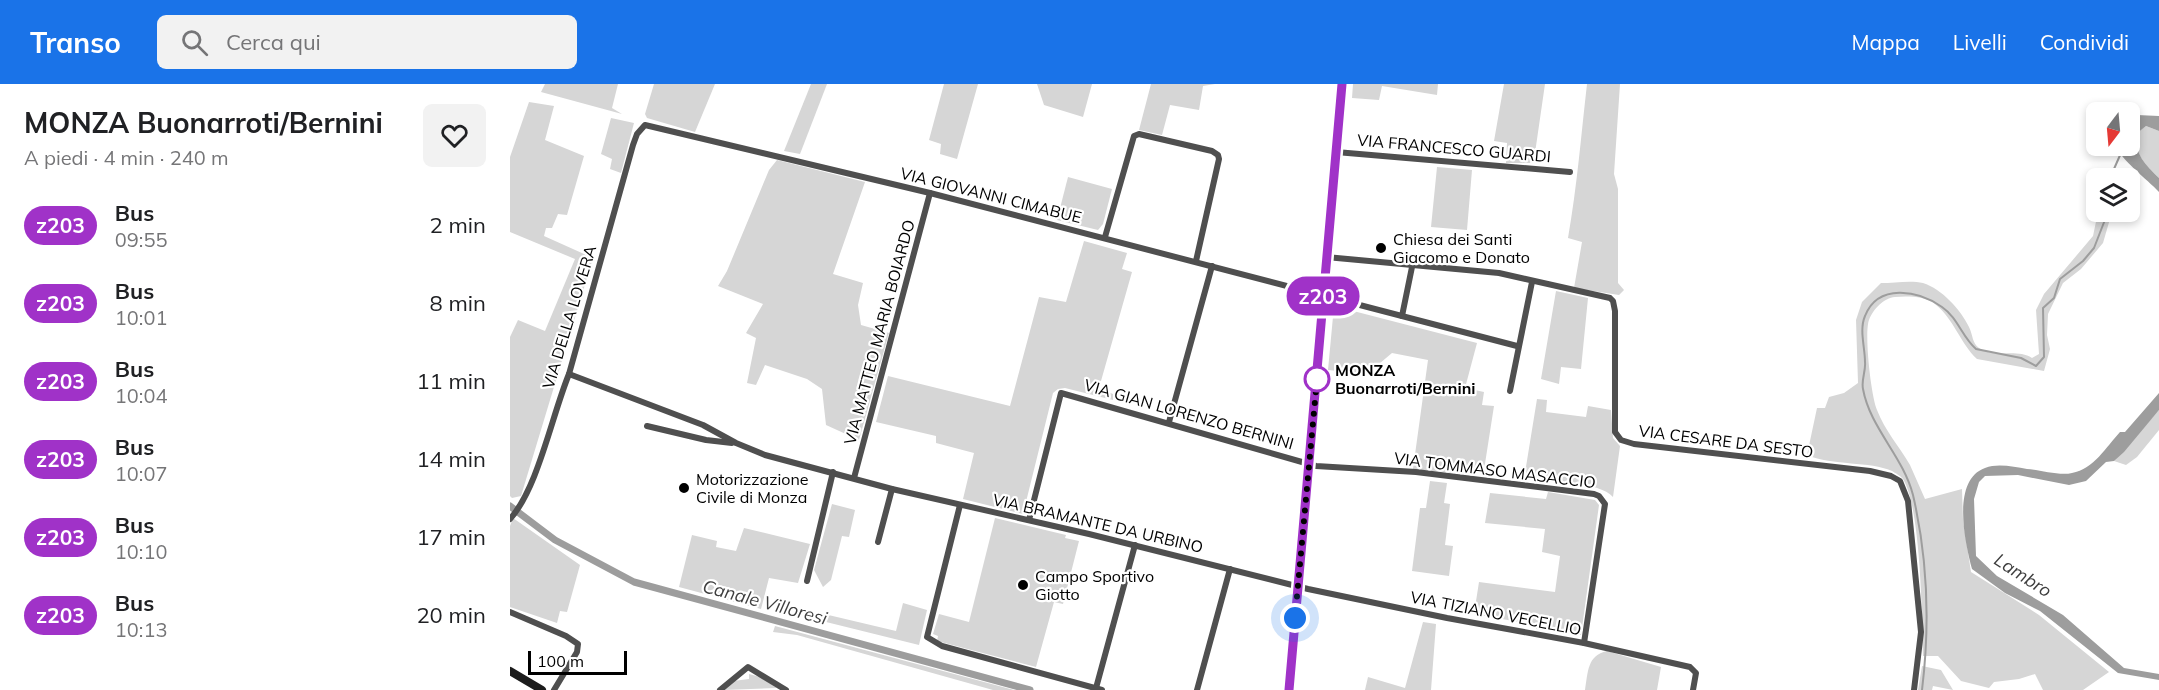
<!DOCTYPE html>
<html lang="it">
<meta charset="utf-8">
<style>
:root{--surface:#fff;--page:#f2f2f2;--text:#202124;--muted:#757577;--accent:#1a73e8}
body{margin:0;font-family:Mulish,sans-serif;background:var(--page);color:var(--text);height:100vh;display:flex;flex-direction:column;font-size:22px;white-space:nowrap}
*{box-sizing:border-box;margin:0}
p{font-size:20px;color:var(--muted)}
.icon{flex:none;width:33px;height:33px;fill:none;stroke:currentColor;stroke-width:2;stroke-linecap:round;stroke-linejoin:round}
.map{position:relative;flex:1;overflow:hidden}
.side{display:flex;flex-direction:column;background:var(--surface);width:510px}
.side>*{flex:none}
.badge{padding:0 12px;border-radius:20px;font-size:21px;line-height:39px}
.needle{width:39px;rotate:196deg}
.buttons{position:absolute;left:1576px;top:18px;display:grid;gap:12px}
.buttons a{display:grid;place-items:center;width:54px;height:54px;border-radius:9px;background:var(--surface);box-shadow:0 3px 9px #0003;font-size:30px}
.scale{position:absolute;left:18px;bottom:15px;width:99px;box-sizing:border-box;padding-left:6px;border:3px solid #000;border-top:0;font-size:16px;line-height:21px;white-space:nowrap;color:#000;-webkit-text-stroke:4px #fff;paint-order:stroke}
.you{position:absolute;width:30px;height:30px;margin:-15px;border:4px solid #fff;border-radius:50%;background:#1a73e8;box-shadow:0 0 0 9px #1a73e833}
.map>.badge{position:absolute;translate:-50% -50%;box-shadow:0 0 0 3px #fff}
.round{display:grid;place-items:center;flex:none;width:63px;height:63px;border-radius:9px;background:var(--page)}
.overview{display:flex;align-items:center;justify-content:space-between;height:102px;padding:0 24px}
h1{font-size:28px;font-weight:700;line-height:45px}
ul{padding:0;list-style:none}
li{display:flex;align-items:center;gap:18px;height:78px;padding:0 24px}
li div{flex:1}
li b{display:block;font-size:22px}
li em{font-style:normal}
li .badge{min-width:66px;font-weight:700;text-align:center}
header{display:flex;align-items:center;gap:36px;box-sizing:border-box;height:84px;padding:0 30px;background:var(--accent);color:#fff}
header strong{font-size:28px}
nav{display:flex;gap:33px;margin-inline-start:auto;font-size:21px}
.search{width:420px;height:54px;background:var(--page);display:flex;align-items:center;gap:15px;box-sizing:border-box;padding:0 21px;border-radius:9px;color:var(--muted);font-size:22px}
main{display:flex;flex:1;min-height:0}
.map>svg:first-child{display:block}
</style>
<header>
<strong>Transo</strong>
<div class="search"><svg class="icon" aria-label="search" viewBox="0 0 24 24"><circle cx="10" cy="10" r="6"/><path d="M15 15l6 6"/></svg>Cerca qui</div>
<nav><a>Mappa</a><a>Livelli</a><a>Condividi</a></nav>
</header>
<main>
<section class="side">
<div class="overview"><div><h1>MONZA Buonarroti/Bernini</h1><p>A piedi · 4 min · 240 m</p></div><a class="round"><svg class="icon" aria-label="heart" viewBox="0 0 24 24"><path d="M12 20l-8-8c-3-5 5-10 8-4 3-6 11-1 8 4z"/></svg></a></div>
<ul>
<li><span class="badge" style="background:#a032c8;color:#fff">z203</span><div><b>Bus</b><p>09:55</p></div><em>2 min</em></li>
<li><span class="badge" style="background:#a032c8;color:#fff">z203</span><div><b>Bus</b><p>10:01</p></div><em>8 min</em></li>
<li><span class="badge" style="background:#a032c8;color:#fff">z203</span><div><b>Bus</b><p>10:04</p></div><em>11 min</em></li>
<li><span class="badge" style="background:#a032c8;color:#fff">z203</span><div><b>Bus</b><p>10:07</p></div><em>14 min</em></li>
<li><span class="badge" style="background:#a032c8;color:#fff">z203</span><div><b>Bus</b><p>10:10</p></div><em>17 min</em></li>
<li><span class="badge" style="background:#a032c8;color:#fff">z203</span><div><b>Bus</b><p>10:13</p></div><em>20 min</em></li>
</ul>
</section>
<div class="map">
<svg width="1649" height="606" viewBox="0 0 1649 606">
<rect width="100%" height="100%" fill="#fff"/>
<!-- green -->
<g fill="#d6d6d6">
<path d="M35,0H108L102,24L112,30L31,8Z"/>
<path d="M144,0H205L185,48L137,34L135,30Z"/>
<path d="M301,0H317L290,70L274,67Z"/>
<path d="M434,0H468L447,75L430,70L431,60L419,56Z"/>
<path d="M527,0H582L573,33L534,21Z"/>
<path d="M641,0H705L693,2L689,26L660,21L652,51L629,46Z"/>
<path d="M843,0H928L927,11L872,2L869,16L842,14Z"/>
<path d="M994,0H1035L1025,69L1020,79H996L997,59L984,57Z"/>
<path d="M1077,0H1110L1104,90L1108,105V199L1114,206L1109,211L1064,204L1072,158L1058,154C1067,103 1071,52 1077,0Z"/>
<path d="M19,18L44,22L35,56L74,72L57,131L48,130L42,144H36L34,152L83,174L11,412L2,414L0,412V253L8,236L35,247L65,175L0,148V73Z"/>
<path d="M101,34L124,39L111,89L100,85L102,75L91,70Z"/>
<path d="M1636,42L1649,47V94C1635,80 1625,71 1625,50Z"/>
<path d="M267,76L355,98L323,190L353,199L348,221L351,241L379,249L349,356L316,341L312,305L297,295L255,281L246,301L237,299L246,254L236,249L253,220L208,202L217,187L259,86Z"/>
<path d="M927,83L962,86L957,146L921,143Z"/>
<path d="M558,93L602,105L593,140L588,146L547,136Z"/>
<path d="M1588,128H1602L1593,159L1571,185L1553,199L1538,230L1537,251L1540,265L1534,287L1467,275C1450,259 1444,235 1425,220C1415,212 1398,212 1385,213C1374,214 1363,225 1359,236C1354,249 1361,312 1367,326C1375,347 1389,362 1400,381C1405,392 1410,404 1415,415L1452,405L1453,436L1461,488L1529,531L1599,588L1573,606H1533L1525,590L1509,595L1484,598L1479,604L1451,597L1428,572H1413C1412,534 1411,424 1393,395C1391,392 1385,389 1382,387C1360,377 1323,382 1297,371L1307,324H1315L1319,313L1334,309L1348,299L1346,236L1352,218L1371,199C1384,199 1401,196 1413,199C1432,205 1451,226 1459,243C1463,251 1462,259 1469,264C1484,275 1507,264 1522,274L1529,270L1526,226L1534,210L1583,152Z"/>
<path d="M574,157L617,169L612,185L622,188L589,304L603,310V316L555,304L548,305L543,309L513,430L453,415L464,369L426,359V352L366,338L378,292L500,322L529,213L556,218Z"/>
<path d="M1046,207L1078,214L1071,285L1051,283L1049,300L1031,295Z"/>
<path d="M824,222L967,259L955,304L974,308L972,321L984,322L974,386L946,382L944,389L903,385L918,276L882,269L857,290L818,286Z"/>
<path d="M1027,315L1037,316L1036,328L1076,333L1078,322L1101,326L1103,354L1110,362L1103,413C1090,397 1035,398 1014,395Z"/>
<path d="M1649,326V346L1627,373L1616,381L1604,377Z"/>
<path d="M920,397L937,399L934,419L940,420L935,461L943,462L939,492L902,487L910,424H916Z"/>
<path d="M1038,408L1085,416L1089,421L1071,551L1026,545V541L964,530L969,498L1045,508L1050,472L1032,468L1035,445L975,439L980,409L1036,415Z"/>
<path d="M322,420L345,426L339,453L332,452L321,496L313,503L304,486Z"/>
<path d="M3,434L70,481L57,528L50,527L47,539L0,523V442Z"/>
<path d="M485,434L556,451L555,454L569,457L553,520L544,518L526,583L427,557L428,552L423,550L429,530L459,538Z"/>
<path d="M234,444L300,460L288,499L259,494L251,525L169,503L182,451L207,457L206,463L226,467Z"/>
<path d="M393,519L417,526L409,561L308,536L310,529L386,547Z"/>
<path d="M913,538L926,540L921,606H855L858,593L895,604Z"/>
<path d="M265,542L504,606H483L287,551L263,548Z"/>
<path d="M1097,567L1151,583L1147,606H1075C1078,589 1077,571 1097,567Z"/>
<path d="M1412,582L1431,586L1443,606L1423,602L1422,606H1408Z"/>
<path d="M239,590L250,593L267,604L213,606L223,597L239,595Z"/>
</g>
<!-- water -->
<g fill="#9d9d9d">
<path d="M1627,31L1649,32V47L1636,42L1626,50C1625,71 1635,80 1649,94V108C1637,95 1611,76 1606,62H1620V33Z"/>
<path d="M1649,309V326L1614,368L1604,377L1596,378L1576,397L1559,401L1508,391L1475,392L1469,398L1464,415L1466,472L1487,492L1553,531L1614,584L1649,590V596L1608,589L1530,527L1495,509L1462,485C1455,459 1441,396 1475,384C1488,379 1504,383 1517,385C1530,386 1550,392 1562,389C1584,385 1596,363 1610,348H1615Z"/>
</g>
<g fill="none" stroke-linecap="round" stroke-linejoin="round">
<!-- stream -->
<g stroke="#9d9d9d" stroke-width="2">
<path d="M1600,94L1611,69"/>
<path d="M1412,606C1420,541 1418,476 1403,411C1393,372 1360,344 1353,305C1351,296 1356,287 1355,278C1355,263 1349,246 1355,232C1368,199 1408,206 1432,223C1448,234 1452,253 1466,265L1511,274L1526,282L1534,273L1533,224L1544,214L1550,195L1573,177L1584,164L1598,128"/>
</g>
<!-- canal -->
<path stroke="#9d9d9d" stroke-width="7" d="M0,422L45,456L124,498L520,606"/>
<!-- street -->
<g stroke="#4f4f4f" stroke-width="6">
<path d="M826,68L1060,88"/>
<path d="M595,153L624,52L629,50L702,67L708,71L709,75L686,177"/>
<path d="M816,173L989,189L1100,214L1103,217L1105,227V348L1111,356L1124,360L1360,387L1381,392L1390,397L1398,417L1411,548L1404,606"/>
<path d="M892,232L902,183"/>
<path d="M59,290L193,341L226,359L255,371L382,405L579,450L798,505L937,534L1074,559L1180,583L1186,589L1183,606"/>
<path d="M1000,307L1022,198"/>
<path d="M659,338L702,182"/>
<path d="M137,342L196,356L222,359"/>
<path d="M344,394L420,109"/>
<path d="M450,421L417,553L432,562L592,606"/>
<path d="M0,435C28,404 42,331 59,290L123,61L127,50L135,41L420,109L1007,262"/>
<path d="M519,436L551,309L806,382L906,388L1084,410L1089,412L1095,420L1074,559"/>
<path d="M368,458L382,405"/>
<path d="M297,497L323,388"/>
<path d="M0,528L56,552L68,560L67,568L44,606"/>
<path d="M586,604L625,461"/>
<path d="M210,606L238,583L276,606"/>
<path d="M687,606L720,485"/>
</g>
<!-- secondary -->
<g stroke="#1c1c1c" stroke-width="8">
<path d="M0,587L32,606"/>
<path d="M779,606L832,0"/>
</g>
</g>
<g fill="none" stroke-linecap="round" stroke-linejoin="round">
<defs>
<path id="line" d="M779,606L832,0"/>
</defs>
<!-- line casing -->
<use href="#line" stroke="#fff" stroke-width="14"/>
<!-- line -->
<use href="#line" stroke="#a032c8" stroke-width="9"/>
<!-- walk -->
<path stroke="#000" stroke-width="6" stroke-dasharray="0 10.8" d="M785,534L807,295"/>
</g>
<!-- markers -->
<g fill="#000" stroke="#fff" stroke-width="2">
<circle cx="871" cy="164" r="6"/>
<circle cx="174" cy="404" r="6"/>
<circle cx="513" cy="501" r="6"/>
</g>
<circle fill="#fff" stroke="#a032c8" stroke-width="3" cx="807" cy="295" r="12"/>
<g text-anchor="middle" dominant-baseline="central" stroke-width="4.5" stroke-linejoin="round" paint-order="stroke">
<!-- street labels -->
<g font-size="16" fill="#000" stroke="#fff">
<text transform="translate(944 64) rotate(5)">VIA FRANCESCO GUARDI</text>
<text transform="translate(481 111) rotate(14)">VIA GIOVANNI CIMABUE</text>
<text transform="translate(59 233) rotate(-73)">VIA DELLA LOVERA</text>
<text transform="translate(369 248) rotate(-75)">VIA MATTEO MARIA BOIARDO</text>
<text transform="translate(679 330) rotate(16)">VIA GIAN LORENZO BERNINI</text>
<text transform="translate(1216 357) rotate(7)">VIA CESARE DA SESTO</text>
<text transform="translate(985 386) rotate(7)">VIA TOMMASO MASACCIO</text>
<text transform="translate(588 439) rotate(13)">VIA BRAMANTE DA URBINO</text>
<text transform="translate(986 529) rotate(11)">VIA TIZIANO VECELLIO</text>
</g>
<!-- poi labels -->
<g font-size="16" fill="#000" stroke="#fff" text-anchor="start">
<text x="883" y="155">Chiesa dei Santi<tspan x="883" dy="18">Giacomo e Donato</tspan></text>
<text x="186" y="395">Motorizzazione<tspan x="186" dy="18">Civile di Monza</tspan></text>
<text x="525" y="492">Campo Sportivo<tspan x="525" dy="18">Giotto</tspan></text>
</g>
<!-- stop labels -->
<g font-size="16" font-weight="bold" fill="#000" stroke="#fff" text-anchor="start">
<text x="825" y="286">MONZA<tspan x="825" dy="18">Buonarroti/Bernini</tspan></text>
</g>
<!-- water labels -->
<g font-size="18" font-style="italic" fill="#3e3e3e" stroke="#fff">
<text transform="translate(1513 491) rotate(33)">Lambro</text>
<text transform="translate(255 518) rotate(15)">Canale Villoresi</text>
</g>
</g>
</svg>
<div class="buttons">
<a><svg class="needle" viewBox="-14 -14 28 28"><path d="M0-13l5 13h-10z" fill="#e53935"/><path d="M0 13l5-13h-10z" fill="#757577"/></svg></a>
<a><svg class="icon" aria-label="layers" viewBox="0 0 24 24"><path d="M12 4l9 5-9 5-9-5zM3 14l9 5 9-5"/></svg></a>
</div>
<div class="scale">100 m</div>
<div class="you" style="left:785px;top:534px"></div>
<b class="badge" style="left:813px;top:212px;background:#a032c8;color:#fff">z203</b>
</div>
</main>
